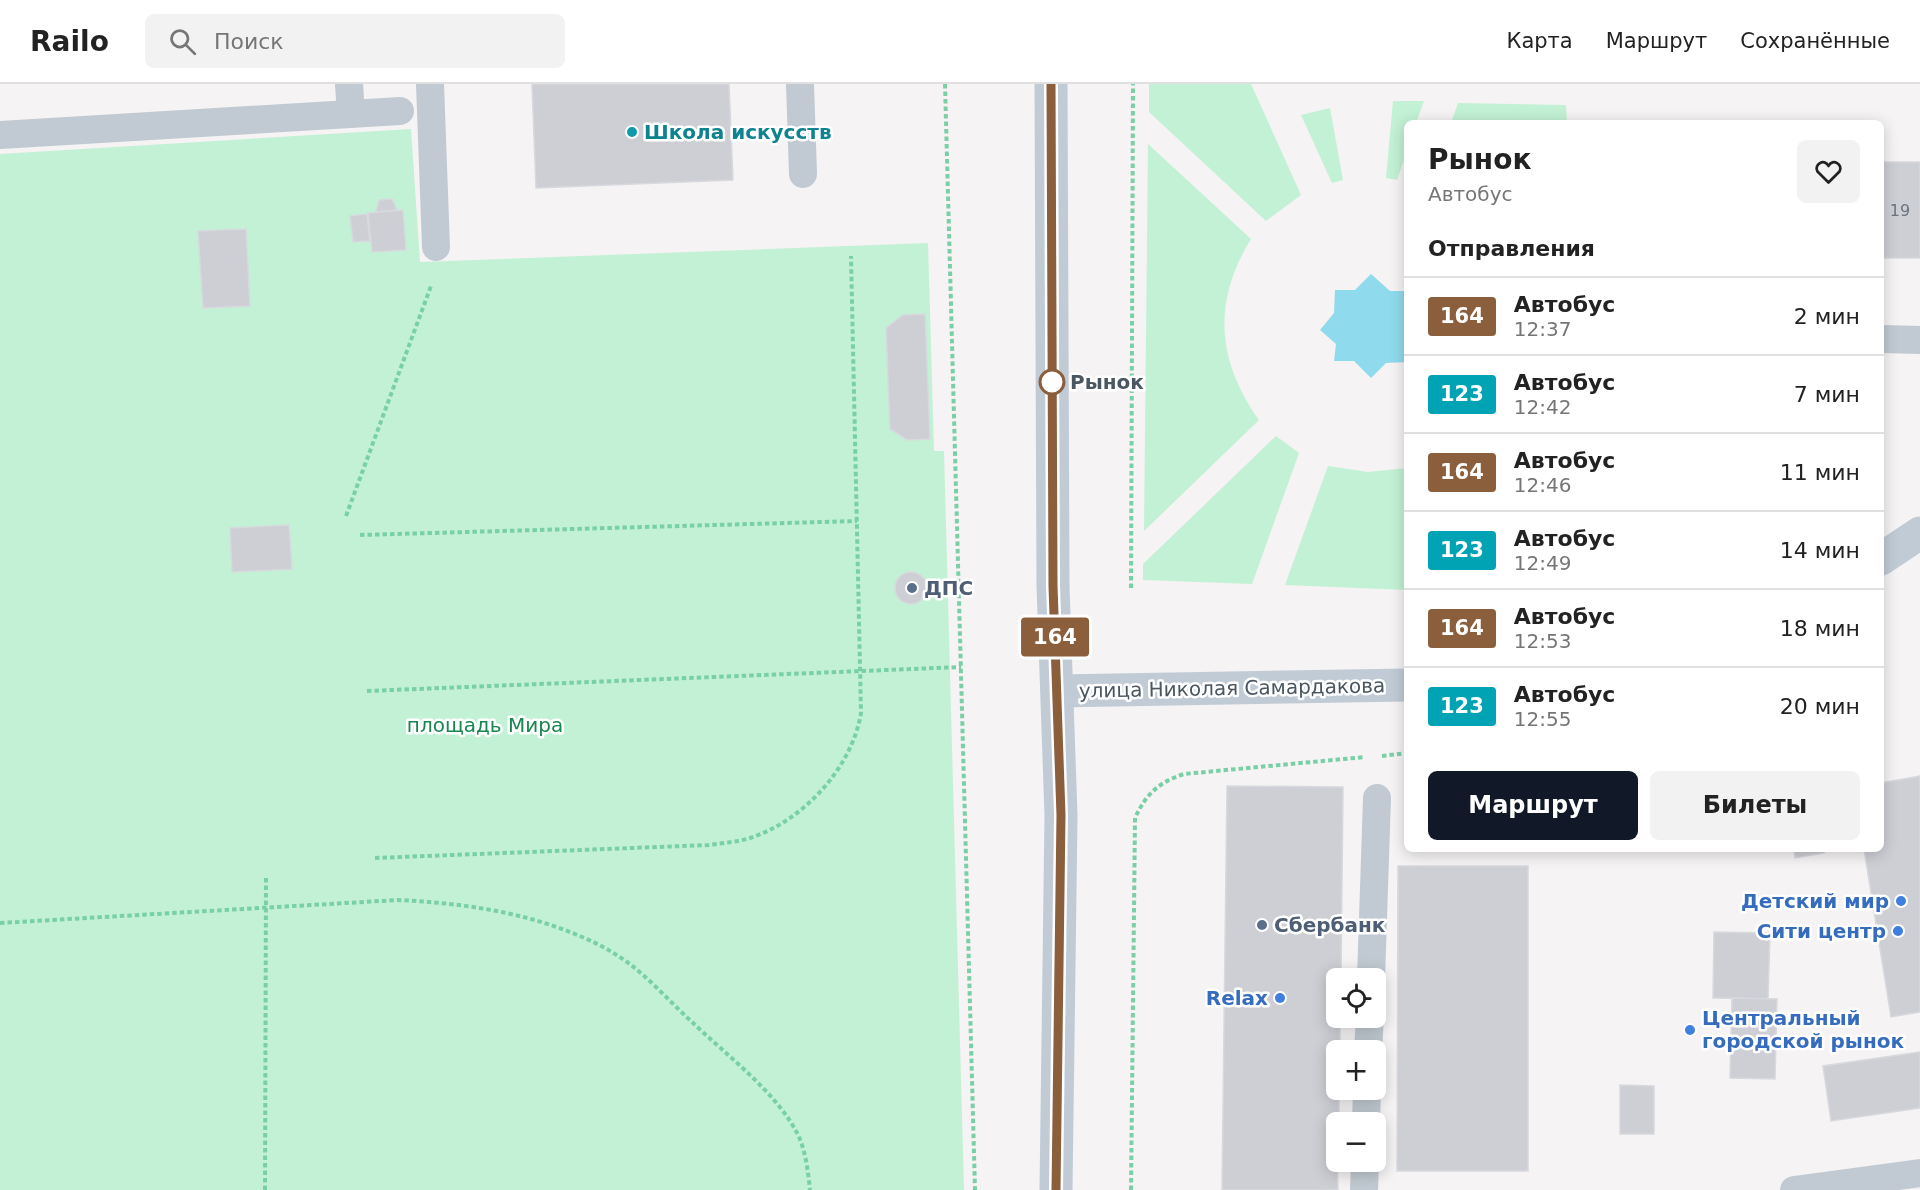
<!DOCTYPE html>
<html lang="ru">
<meta charset="utf-8">
<style>
:root{--surface:#fff;--page:#f2f2f2;--text:#222;--muted:#767676;--line:#e0e0e0;--accent:#111827}
body{margin:0;font-family:"DejaVu Sans",sans-serif;background:var(--page);color:var(--text);height:100vh;display:flex;flex-direction:column;font-size:22px;white-space:nowrap}
*{box-sizing:border-box;margin:0}
p{font-size:20px;color:var(--muted)}
.icon{flex:none;width:33px;height:33px;fill:none;stroke:currentColor;stroke-width:2;stroke-linecap:round;stroke-linejoin:round}
.map{position:relative;flex:1;overflow:hidden}
.side{position:absolute;left:1404px;top:36px;width:480px;height:732px;display:flex;flex-direction:column;background:var(--surface);border-radius:9px;box-shadow:0 3px 15px #0003}
.side>*{flex:none}
.badge{padding:0 12px;border-radius:4px;font-size:21px;line-height:39px}
.tools{position:absolute;left:1326px;top:884px;display:grid;gap:12px}
.tools a{display:grid;place-items:center;width:60px;height:60px;border-radius:9px;background:var(--surface);box-shadow:0 3px 15px #0003;font-size:30px}
.map>.badge{position:absolute;translate:-50% -50%;box-shadow:0 0 0 3px #fff}
h2{padding:0 24px;font-size:22px;line-height:54px}
.round{display:grid;place-items:center;flex:none;width:63px;height:63px;border-radius:9px;background:var(--page)}
.headline{display:flex;align-items:center;justify-content:space-between;height:102px;padding:0 24px}
h1{font-size:28px;font-weight:700;line-height:45px}
.action{display:flex;gap:12px;margin-top:auto;padding:12px 24px}
.action a{flex:1;height:69px;border-radius:9px;background:var(--accent);color:#fff;font-size:24px;font-weight:700;line-height:69px;text-align:center}
.action a+a{background:var(--page);color:var(--text)}
ul{padding:0;list-style:none}
li{display:flex;align-items:center;gap:18px;height:78px;padding:0 24px;border-top:2px solid var(--line)}
li div{flex:1}
li b{display:block;font-size:22px}
li em{font-style:normal}
li .badge{min-width:66px;font-weight:700;text-align:center}
header{display:flex;align-items:center;gap:36px;box-sizing:border-box;height:84px;padding:0 30px;background:var(--surface);border-bottom:2px solid var(--line)}
header strong{font-size:28px}
nav{display:flex;gap:33px;margin-inline-start:auto;font-size:21px}
.search{width:420px;height:54px;background:var(--page);display:flex;align-items:center;gap:15px;box-sizing:border-box;padding:0 21px;border-radius:9px;color:var(--muted);font-size:22px}
.map>svg:first-child{display:block}
</style>
<header>
<strong>Railo</strong>
<div class="search"><svg class="icon" aria-label="search" viewBox="0 0 24 24"><circle cx="10" cy="10" r="6"/><path d="M15 15l6 6"/></svg>Поиск</div>
<nav><a>Карта</a><a>Маршрут</a><a>Сохранённые</a></nav>
</header>
<div class="map">
<svg width="1920" height="1106" viewBox="0 0 1920 1106">
<rect width="100%" height="100%" fill="#f5f3f3"/>
<!-- green -->
<g fill="#c3f1d5">
<path d="M1149,0H1251L1301,111L1266,137L1149,28Z"/>
<path d="M1393,17H1424L1416,39H1407V67L1397,96L1386,94Z"/>
<path d="M1458,19L1566,21L1567,39H1451Z"/>
<path d="M1330,24L1343,96L1332,99L1301,31Z"/>
<path d="M411,45L420,178L928,159L934,367H944L964,1106H0V70Z"/>
<path d="M1148,60L1251,155C1212,218 1217,277 1259,336L1144,447Z"/>
<path d="M1276,352L1299,369L1252,500L1143,496V480Z"/>
<path d="M1328,382L1368,388L1407,384V506L1285,501Z"/>
</g>
<!-- water -->
<path fill="#90daee" d="M1371,190L1390,207H1407V278L1386,279L1371,294L1354,277H1334L1336,260L1320,246L1334,229L1335,206H1355Z"/>
<!-- building -->
<g fill="#cdcfd5" stroke="#d7d9de" stroke-width="1.5">
<path d="M532,0H729L733,96L536,104Z"/>
<rect x="1881" y="78" width="39" height="96"/>
<path d="M392,115L397,126L376,128L379,116Z"/>
<path d="M403,126L406,166L372,168L368,129Z"/>
<path d="M367,130L370,157L353,158L350,132Z"/>
<path d="M246,145L250,222L203,224L198,147Z"/>
<path d="M925,230L930,355L907,356L890,345L886,244L903,231Z"/>
<path d="M289,441L292,485L232,488L230,444Z"/>
<circle cx="911" cy="504" r="16"/>
<path d="M1920,692V928L1891,933L1864,765H1881V699Z"/>
<path d="M1227,702L1343,703L1341,894H1336V933H1340V966H1336V1005H1339V1038H1336L1338,1106H1222Z"/>
<path d="M1794,765H1823L1824,769L1795,774Z"/>
<path d="M1398,782H1528V1087H1397Z"/>
<path d="M1714,848L1770,849L1768,915L1713,914Z"/>
<path d="M1732,914L1777,915L1775,995L1730,994Z"/>
<path d="M1920,968V1024L1831,1037L1823,982Z"/>
<path d="M1620,1001L1654,1002V1050H1620Z"/>
</g>
<g fill="none" stroke-linecap="round" stroke-linejoin="round">
<!-- path -->
<g stroke="#7ad0a6" stroke-width="4" stroke-dasharray="4.5 3" stroke-linecap="butt">
<path d="M945,0L975,1106"/>
<path d="M346,432L431,202"/>
<path d="M360,451L857,437"/>
<path d="M1131,504L1133,0"/>
<path d="M367,607L961,583"/>
<path d="M1382,672L1407,669"/>
<path d="M375,774L709,761C723,759 737,758 750,754C803,737 852,684 861,629L851,172"/>
<path d="M0,839L398,816C459,819 519,827 575,850C595,858 614,868 631,881C652,897 671,919 691,937C725,970 779,1010 799,1053C806,1069 808,1088 810,1106"/>
<path d="M265,1106L266,794"/>
<path d="M1131,1106L1135,734C1146,710 1159,698 1184,690L1365,673"/>
</g>
<!-- lane -->
<g stroke="#c1cad2" stroke-width="28">
<path d="M349,0L351,30"/>
<path d="M430,0L436,163"/>
<path d="M800,0L803,90"/>
<path d="M0,51L400,27"/>
<path d="M1881,255L1920,256"/>
<path d="M1371,894L1377,714"/>
<path d="M1368,966L1370,933"/>
<path d="M1366,1038L1367,1005"/>
<path d="M1364,1106L1365,1077"/>
<path d="M1794,1106L1920,1089"/>
</g>
<!-- secondary -->
<g stroke="#c1cbd6" stroke-width="33">
<path d="M1051,0L1053,502L1061,731L1056,1106"/>
<path d="M1881,475L1920,449"/>
<path d="M1057,607L1407,601"/>
</g>
</g>
<g fill="none" stroke-linecap="round" stroke-linejoin="round">
<defs>
<path id="line" d="M1051,0L1053,502L1061,731L1056,1106"/>
</defs>
<!-- line casing -->
<use href="#line" stroke="#fff" stroke-width="14"/>
<!-- line -->
<use href="#line" stroke="#8b5e3c" stroke-width="9"/>
</g>
<!-- markers -->
<circle fill="#0f9aa8" stroke="#fff" stroke-width="2" cx="632" cy="48" r="6"/>
<circle fill="#fff" stroke="#8b5e3c" stroke-width="3" cx="1052" cy="298" r="12"/>
<g fill="#5c6f8a" stroke="#fff" stroke-width="2">
<circle cx="912" cy="504" r="6"/>
<circle cx="1262" cy="841" r="6"/>
</g>
<g fill="#3f7fe0" stroke="#fff" stroke-width="2">
<circle cx="1901" cy="817" r="6"/>
<circle cx="1898" cy="847" r="6"/>
<circle cx="1280" cy="914" r="6"/>
<circle cx="1690" cy="946" r="6"/>
</g>
<g text-anchor="middle" dominant-baseline="central" stroke-width="5" stroke-linejoin="round" paint-order="stroke">
<!-- number labels -->
<g font-size="16" fill="#6b747e">
<text x="1900" y="126">19</text>
</g>
<!-- culture labels -->
<g font-size="20" font-weight="bold" fill="#0d838f" stroke="#fff" text-anchor="start">
<text x="644" y="48">Школа искусств</text>
</g>
<!-- stop labels -->
<g font-size="20" font-weight="bold" fill="#4a5661" stroke="#fff" text-anchor="start">
<text x="1070" y="298">Рынок</text>
</g>
<!-- service labels -->
<g font-size="20" font-weight="bold" fill="#4e5e75" stroke="#fff" text-anchor="start">
<text x="924" y="504">ДПС</text>
<text x="1274" y="841">Сбербанк</text>
</g>
<!-- street labels -->
<g font-size="20" fill="#4a5661" stroke="#fff">
<text transform="translate(1232 604) rotate(-1)">улица Николая Самардакова</text>
</g>
<!-- park labels -->
<g font-size="20" fill="#17864f" stroke="#fff">
<text x="485" y="641">площадь Мира</text>
</g>
<!-- shop labels -->
<g font-size="20" font-weight="bold" fill="#366cbe" stroke="#fff" text-anchor="end">
<text x="1889" y="817">Детский мир</text>
<text x="1886" y="847">Сити центр</text>
<text x="1268" y="914">Relax</text>
<text x="1702" y="934" text-anchor="start">Центральный<tspan x="1702" dy="23">городской рынок</tspan></text>
</g>
</g>
</svg>
<div class="tools">
<a><svg class="icon" aria-label="locate" viewBox="0 0 24 24"><circle cx="12" cy="12" r="6"/><path d="M12 2v4M12 18v4M2 12h4M18 12h4"/></svg></a>
<a>+</a>
<a>−</a>
</div>
<b class="badge" style="left:1055px;top:553px;background:#8b5e3c;color:#fff">164</b>
<section class="side">
<div class="headline"><div><h1>Рынок</h1><p>Автобус</p></div><a class="round"><svg class="icon" aria-label="heart" viewBox="0 0 24 24"><path d="M12 20l-8-8c-3-5 5-10 8-4 3-6 11-1 8 4z"/></svg></a></div>
<h2>Отправления</h2>
<ul>
<li><span class="badge" style="background:#8b5e3c;color:#fff">164</span><div><b>Автобус</b><p>12:37</p></div><em>2 мин</em></li>
<li><span class="badge" style="background:#00a3b4;color:#fff">123</span><div><b>Автобус</b><p>12:42</p></div><em>7 мин</em></li>
<li><span class="badge" style="background:#8b5e3c;color:#fff">164</span><div><b>Автобус</b><p>12:46</p></div><em>11 мин</em></li>
<li><span class="badge" style="background:#00a3b4;color:#fff">123</span><div><b>Автобус</b><p>12:49</p></div><em>14 мин</em></li>
<li><span class="badge" style="background:#8b5e3c;color:#fff">164</span><div><b>Автобус</b><p>12:53</p></div><em>18 мин</em></li>
<li><span class="badge" style="background:#00a3b4;color:#fff">123</span><div><b>Автобус</b><p>12:55</p></div><em>20 мин</em></li>
</ul>
<div class="action"><a>Маршрут</a><a>Билеты</a></div>
</section>
</div>
